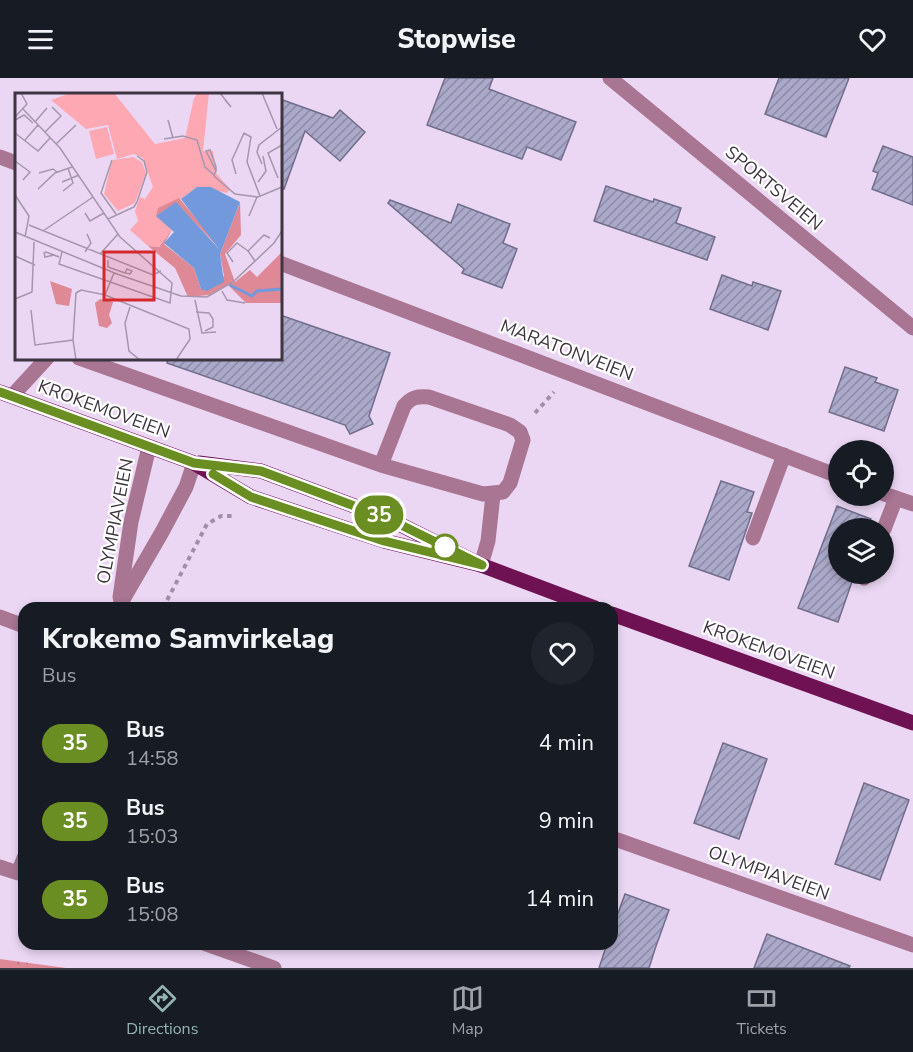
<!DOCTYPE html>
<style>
:root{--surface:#171b24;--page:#20242c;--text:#f1f3f6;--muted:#9ea1a6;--line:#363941;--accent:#93b4b0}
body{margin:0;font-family:"Nunito Sans",sans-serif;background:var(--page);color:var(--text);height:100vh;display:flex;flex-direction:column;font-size:22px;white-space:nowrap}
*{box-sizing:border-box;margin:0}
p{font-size:20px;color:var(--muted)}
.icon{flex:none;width:33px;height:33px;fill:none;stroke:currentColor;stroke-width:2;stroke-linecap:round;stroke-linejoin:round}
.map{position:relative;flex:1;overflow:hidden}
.details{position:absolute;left:18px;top:524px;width:600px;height:348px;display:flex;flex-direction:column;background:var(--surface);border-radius:18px;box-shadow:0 3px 9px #0003}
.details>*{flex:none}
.badge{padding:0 12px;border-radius:20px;font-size:21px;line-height:39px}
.tools{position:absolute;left:828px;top:362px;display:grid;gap:12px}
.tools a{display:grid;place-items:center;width:66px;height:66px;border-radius:50%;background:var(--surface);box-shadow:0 3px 9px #0003;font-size:30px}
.map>.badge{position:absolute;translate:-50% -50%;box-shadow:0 0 0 3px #fff}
.round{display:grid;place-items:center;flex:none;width:63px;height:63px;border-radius:32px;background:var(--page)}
.overview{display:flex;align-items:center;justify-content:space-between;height:102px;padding:0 24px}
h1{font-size:28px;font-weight:800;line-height:45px}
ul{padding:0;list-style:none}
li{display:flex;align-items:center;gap:18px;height:78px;padding:0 24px}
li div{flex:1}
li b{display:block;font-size:22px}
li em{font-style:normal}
li .badge{min-width:66px;font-weight:700;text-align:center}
header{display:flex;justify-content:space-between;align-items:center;height:78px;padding:0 24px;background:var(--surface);font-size:27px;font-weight:800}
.tabs{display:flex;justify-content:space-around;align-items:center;height:84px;border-top:2px solid var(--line);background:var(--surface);font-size:16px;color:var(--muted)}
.tabs a{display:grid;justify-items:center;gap:3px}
.tabs .on{color:var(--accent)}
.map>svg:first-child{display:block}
</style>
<header><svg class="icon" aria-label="menu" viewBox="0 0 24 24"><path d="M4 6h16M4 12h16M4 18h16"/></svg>Stopwise<svg class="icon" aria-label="heart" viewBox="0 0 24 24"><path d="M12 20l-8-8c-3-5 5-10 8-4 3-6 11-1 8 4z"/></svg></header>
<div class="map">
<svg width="913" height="890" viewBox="0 0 913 890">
<defs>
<pattern id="forest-crowns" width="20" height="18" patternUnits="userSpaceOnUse" patternTransform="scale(1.5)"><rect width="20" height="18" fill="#e08996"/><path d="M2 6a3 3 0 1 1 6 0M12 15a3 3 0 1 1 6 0" fill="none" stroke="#b7717c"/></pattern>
<pattern id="building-hatch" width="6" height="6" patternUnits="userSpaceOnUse" patternTransform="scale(1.5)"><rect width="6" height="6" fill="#aba9c9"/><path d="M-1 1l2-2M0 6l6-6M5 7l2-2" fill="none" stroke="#8c8aa5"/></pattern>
</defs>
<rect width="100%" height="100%" fill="#ebd7f4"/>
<!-- forest -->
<path fill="url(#forest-crowns)" d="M0,881L7,882L66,890H0Z"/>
<!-- building -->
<g fill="url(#building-hatch)" stroke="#706e8b" stroke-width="1.5">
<path d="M445,0H493L489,11L576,44L561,82L527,69L522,81L427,47Z"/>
<path d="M779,0H849L826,59L765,36Z"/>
<path d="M280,21L333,40L340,32L365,54L340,83L305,53L284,111L280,110Z"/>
<path d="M883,68L913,79V127L872,111L878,95L873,93Z"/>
<path d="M606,108L653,124L654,121L681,130L676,145L715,159L707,182L594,143Z"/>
<path d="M390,122L451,145L458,126L510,146L503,165L517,171L502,210L462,195L464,191L388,125Z"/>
<path d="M722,197L752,208L753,204L781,213L768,252L710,231Z"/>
<path d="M280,237L390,275L369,338L373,346L350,356L345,347L167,285L168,280H280Z"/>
<path d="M845,289L877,300L875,304L898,312L884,353L829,334Z"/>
<path d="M721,403L754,414L747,434L752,435L729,502L689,488Z"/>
<path d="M837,428L871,441L867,450H838V495H855L838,544L798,530Z"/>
<path d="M723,665L767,681L739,761L694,745Z"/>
<path d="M864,705L909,722L880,802L835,786Z"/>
<path d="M625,816L669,832L655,871L649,890H599L607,866H612V852Z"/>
<path d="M767,856L850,888L849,890H754Z"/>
</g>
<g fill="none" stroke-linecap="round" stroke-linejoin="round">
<!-- path -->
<g stroke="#9f90a5" stroke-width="4" stroke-dasharray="4.5 4.5" stroke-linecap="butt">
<path d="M535,335L554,314"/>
<path d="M163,530L207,446L221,438H236"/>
</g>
<!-- minor -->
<g stroke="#a87593" stroke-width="15">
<path d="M610,0L913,250"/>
<path d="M0,79L16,85"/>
<path d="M280,185L838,398"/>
<path d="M79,280L381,387L483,416L503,414L510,405L523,362L520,354L510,347L429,319C417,318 412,319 404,328L381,387"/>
<path d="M12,318L47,280"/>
<path d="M884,416L913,426"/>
<path d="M884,451L896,420"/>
<path d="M753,460L784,377"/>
<path d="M481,487L488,463L493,417"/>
<path d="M864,500L866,495"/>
<path d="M120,519L131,444L149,369"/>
<path d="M118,530L162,454L186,409L194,385"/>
<path d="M0,539L24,548"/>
<path d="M612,760L913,867"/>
<path d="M0,789L18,795L24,780"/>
<path d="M206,866L274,890"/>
</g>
<!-- major -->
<g stroke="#6f1254" stroke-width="15">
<path d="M0,314L194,385L251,419L384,463L481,487"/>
<path d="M199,385L261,393L389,441L481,487L595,530"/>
<path d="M612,536L913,645"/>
</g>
</g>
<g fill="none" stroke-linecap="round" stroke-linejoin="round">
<defs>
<path id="line" d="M0,314L194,385L261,393L389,441L482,487L384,463L251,419L213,396"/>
</defs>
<!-- line casing -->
<use href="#line" stroke="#fff" stroke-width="14"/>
<!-- line -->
<use href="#line" stroke="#6b8e23" stroke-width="9"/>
</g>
<!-- markers -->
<circle fill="#fff" stroke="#6b8e23" stroke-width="3" cx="445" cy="469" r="12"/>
<g text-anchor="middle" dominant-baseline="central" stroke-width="4.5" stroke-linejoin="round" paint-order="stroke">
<!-- street labels -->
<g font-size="18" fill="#3d3540" stroke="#fff">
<text transform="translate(774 110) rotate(40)">SPORTSVEIEN</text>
<text transform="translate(567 272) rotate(21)">MARATONVEIEN</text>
<text transform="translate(104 331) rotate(20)">KROKEMOVEIEN</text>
<text transform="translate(115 443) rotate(-79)">OLYMPIAVEIEN</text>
<text transform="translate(769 572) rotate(20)">KROKEMOVEIEN</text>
<text transform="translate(769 795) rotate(20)">OLYMPIAVEIEN</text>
</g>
</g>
<!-- overview -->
<g transform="translate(15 15)">
<rect width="267" height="267" fill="#ebd7f4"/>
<path d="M56,0H99L140,51L170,45L179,5L183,0H194L188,58H198L201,80L215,96L212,100L182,94L166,106L142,123L157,137L144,154L133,153L115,137L123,128L120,118L125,104L130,106L138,94L128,65L119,61L102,66L93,32L71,36L36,7ZM92,34L99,61L81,66L74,38ZM118,64L127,69L131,80L120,110L103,118L89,101L95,75L98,67Z" fill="#fea8b4"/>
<path d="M164,105L204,153L205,156L161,110L141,123L143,115ZM225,109L226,142L210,161L220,189L235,177L242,184L267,159V210H231L213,192L194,202L173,204L160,175L133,153L144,154L157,137L149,151L179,175L186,196L209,183L205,161ZM35,188L57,196L54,213L41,211ZM85,206L98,209L94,222L97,230L92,235L84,233L80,210Z" fill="#e08996"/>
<path d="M182,94H196L225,109L205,161L209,189L192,198L186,196L179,175L149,150L159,139L141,123L161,109L204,156L166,106Z" fill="#7299db"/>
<path fill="none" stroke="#7299db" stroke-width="3" d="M215,192L237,203L242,198L267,196"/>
<path fill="none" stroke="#a596ac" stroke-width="1.5" d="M205,0L216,14L210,7M247,0L262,36M8,16L45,55L105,144L157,190L155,210L44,171L47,159M0,24L12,11L6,0M0,27L9,22L18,30M153,27L158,45M20,29L32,15M30,39L46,23L37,14M0,40L23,58L35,45M149,46L168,43L182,47L190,74L199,82M10,47L23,32M41,51L61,32M97,67L86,100L101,121M0,68L15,79L8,87M247,71L242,59L244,52L267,34M201,78L191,58L195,57L198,65L201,74V78L199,82L200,84L220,101L243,104L267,94M24,80L38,76L42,79M221,81L217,67L229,40L236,44L232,69L245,103M263,85L253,60L267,52M47,89L64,82M243,89L251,78L248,63M23,96L40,80L57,74M48,98L58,90L53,75M0,102L14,123L10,144M70,120L75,128L89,120M234,123L242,104M93,126L119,114L122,109L132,79L129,68L122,63M14,132L138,182L146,178M28,138L78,104M0,139L102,181M70,159L76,150L72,141M85,161L103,141M39,162L30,164L29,160L31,159L39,162L44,164M0,163L20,172M93,167V174L110,180L115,181L117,178L112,176L110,180M240,168L233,158L249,142L255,145M218,169L212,160L222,150L233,158M99,180L166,203L192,204L218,189L259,150L267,138M207,198L212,207L230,210M90,202L174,236L175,246L161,267M0,206L17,199L19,149M180,207L187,240L201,239M115,214L110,230L114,258L125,267M16,217L20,252L58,247L61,200L66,197L90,202L99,180M181,219L194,220L198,226V234L190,238M58,247L61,267"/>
<path fill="#d62828" fill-opacity="0.15" stroke="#d62828" stroke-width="3" d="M89,159H139V207H89Z"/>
<rect width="267" height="267" fill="none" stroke="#3d3540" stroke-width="3"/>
</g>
</svg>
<div class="tools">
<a><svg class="icon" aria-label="locate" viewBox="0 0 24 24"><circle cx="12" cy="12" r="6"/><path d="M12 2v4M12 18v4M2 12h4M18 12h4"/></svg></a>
<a><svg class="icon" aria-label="layers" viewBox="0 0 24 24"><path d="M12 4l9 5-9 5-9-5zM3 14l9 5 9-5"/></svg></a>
</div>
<b class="badge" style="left:379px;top:437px;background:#6b8e23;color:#fff">35</b>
<section class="details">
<div class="overview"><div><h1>Krokemo Samvirkelag</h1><p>Bus</p></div><a class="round"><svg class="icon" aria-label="heart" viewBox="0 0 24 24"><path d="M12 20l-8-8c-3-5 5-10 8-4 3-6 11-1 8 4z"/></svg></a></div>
<ul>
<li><span class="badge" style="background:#6b8e23;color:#fff">35</span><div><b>Bus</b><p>14:58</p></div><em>4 min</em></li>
<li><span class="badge" style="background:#6b8e23;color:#fff">35</span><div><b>Bus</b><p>15:03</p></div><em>9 min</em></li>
<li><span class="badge" style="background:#6b8e23;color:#fff">35</span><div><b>Bus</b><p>15:08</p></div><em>14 min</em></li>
</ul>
</section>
</div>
<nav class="tabs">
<a class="on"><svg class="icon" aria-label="directions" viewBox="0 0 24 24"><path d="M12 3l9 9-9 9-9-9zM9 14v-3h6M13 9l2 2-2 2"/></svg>Directions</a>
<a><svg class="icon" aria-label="map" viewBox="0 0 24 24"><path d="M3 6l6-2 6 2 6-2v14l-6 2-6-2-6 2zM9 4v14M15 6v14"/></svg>Map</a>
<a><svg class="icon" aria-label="tickets" viewBox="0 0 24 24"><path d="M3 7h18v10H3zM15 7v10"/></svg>Tickets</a>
</nav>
